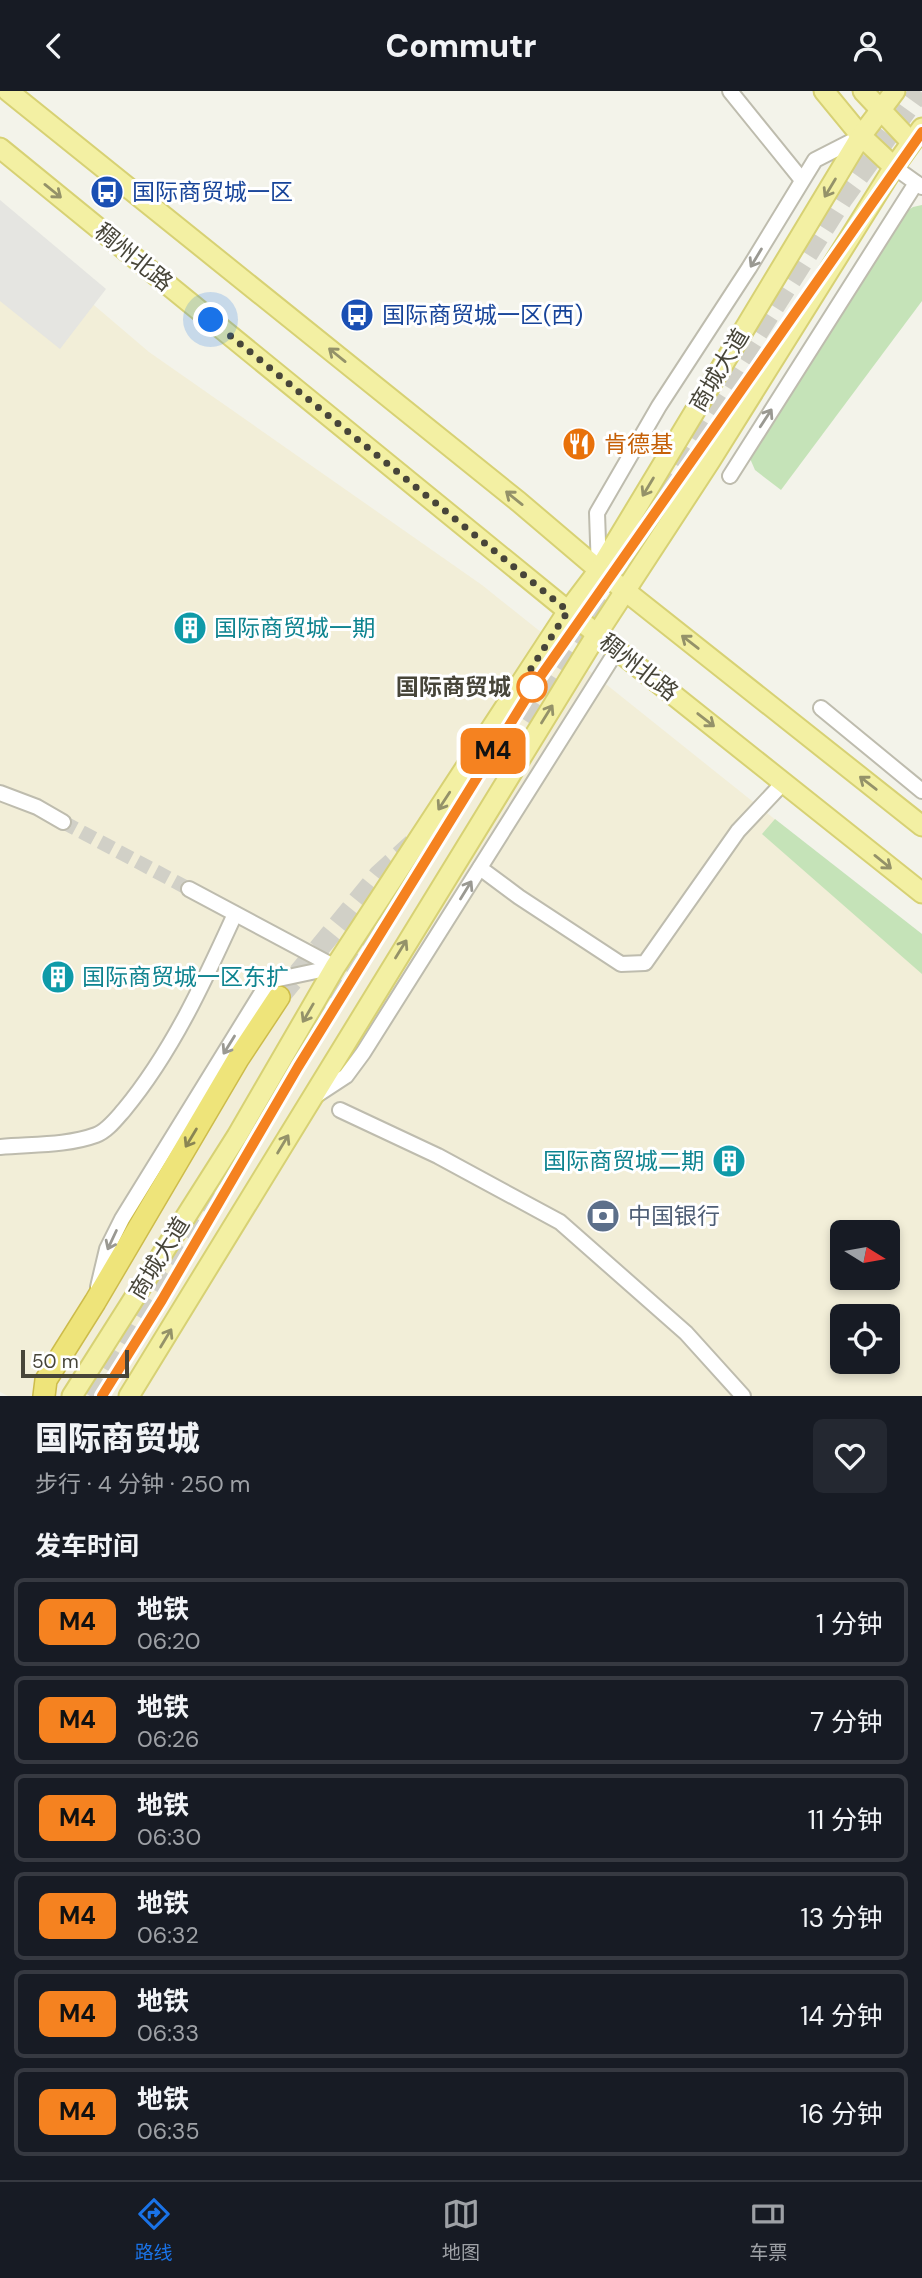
<!DOCTYPE html>
<html lang="zh">
<meta charset="utf-8">
<style>
:root{--surface:#171b24;--page:#242831;--text:#f1f3f6;--muted:#9ea1a6;--line:#363941;--accent:#1a73e8}
body{margin:0;font-family:"DM Sans","Noto Sans SC",sans-serif;background:var(--page);color:var(--text);height:100vh;display:flex;flex-direction:column;font-size:26px;white-space:nowrap}
*{box-sizing:border-box;margin:0}
p{font-size:23px;color:var(--muted)}
.icon{flex:none;width:38px;height:38px;fill:none;stroke:currentColor;stroke-width:2;stroke-linecap:round;stroke-linejoin:round}
.map{position:relative;height:1305px;overflow:hidden}
.drawer{display:flex;flex-direction:column;background:var(--surface);flex:1}
.drawer>*{flex:none}
.badge{padding:0 14px;border-radius:10px;font-size:24px;line-height:46px}
.needle{width:46px;rotate:101deg}
.fabs{position:absolute;left:830px;top:1129px;display:grid;gap:14px}
.fabs a{display:grid;place-items:center;width:70px;height:70px;border-radius:10px;background:var(--surface);box-shadow:0 4px 10px #0003;font-size:35px}
.scale{position:absolute;left:21px;bottom:18px;width:108px;box-sizing:border-box;padding-left:7px;border:4px solid #474539;border-top:0;font-size:19px;line-height:24px;white-space:nowrap;color:#474539;-webkit-text-stroke:5px #fff;paint-order:stroke}
.you{position:absolute;width:35px;height:35px;margin:-18px;border:5px solid #fff;border-radius:50%;background:#1a73e8;box-shadow:0 0 0 10px #1a73e833}
.map>.badge{position:absolute;translate:-50% -50%;box-shadow:0 0 0 4px #fff}
h2{padding:0 35px;font-size:26px;line-height:63px}
.round{display:grid;place-items:center;flex:none;width:74px;height:74px;border-radius:10px;background:var(--page)}
.head{display:flex;align-items:center;justify-content:space-between;height:119px;padding:0 35px}
h1{font-size:33px;font-weight:800;line-height:52px}
ul{padding:0;list-style:none}
li{display:flex;align-items:center;gap:21px;height:88px;margin:0 14px 10px;padding:0 21px;border:4px solid var(--line);border-radius:10px}
li div{flex:1}
li b{display:block;font-size:26px}
li em{font-style:normal}
li .badge{min-width:77px;font-weight:700;text-align:center}
header{display:flex;justify-content:space-between;align-items:center;height:91px;padding:0 35px;background:var(--surface);font-size:32px;font-weight:800}
.tab-bar{display:flex;justify-content:space-around;align-items:center;height:98px;border-top:2px solid var(--line);background:var(--surface);font-size:19px;color:var(--muted)}
.tab-bar a{display:grid;justify-items:center;gap:4px}
.tab-bar .current{color:var(--accent)}
.map>svg:first-child{display:block}
</style>
<header><svg class="icon" aria-label="back" viewBox="0 0 24 24"><path d="M15 5l-7 7 7 7"/></svg>Commutr<svg class="icon" aria-label="person" viewBox="0 0 24 24"><circle cx="12" cy="8" r="4"/><path d="M4 21q1-7 8-7t8 7"/></svg></header>
<div class="map">
<svg width="922" height="1305" viewBox="0 0 922 1305">
<rect width="100%" height="100%" fill="#f3f3ea"/>
<!-- commercial -->
<path fill="#f2eed8" fill-rule="evenodd" d="M0,134L149,261L482,494L922,846V1305H8L0,1301ZM842,1141H887V1186H842ZM842,1225H887V1270H842Z"/>
<!-- green -->
<g fill="#c5e3b8">
<path d="M922,114V210L781,399L755,379L748,363L904,122L913,116Z"/>
<path d="M775,728L922,843V883L762,743Z"/>
</g>
<!-- parking -->
<path fill="#e5e5e1" d="M0,109L106,198L60,258L0,210Z"/>
<g fill="none" stroke-linecap="round" stroke-linejoin="round">
<!-- minor-tunnel -->
<path stroke="#d1d0c7" stroke-width="14" stroke-dasharray="14 7" stroke-linecap="butt" d="M63,731L189,798"/>
<!-- highway-tunnel -->
<g stroke="#d1d0c7" stroke-width="21" stroke-dasharray="21 10" stroke-linecap="butt">
<path d="M658,399L843,107L920,0"/>
<path d="M489,680L675,389"/>
<path d="M279,906L379,784L413,753"/>
<path d="M90,1305L147,1207L280,996L489,657"/>
</g>
<defs>
<g id="minor">
<path d="M730,0L802,89"/>
<path d="M894,76L922,96"/>
<path d="M730,385L916,92"/>
<path d="M599,479L597,422L659,315L749,177L815,69L860,46"/>
<path d="M821,617L922,700"/>
<path d="M0,702L37,716L63,731"/>
<path d="M480,777L519,806L621,873L645,872L738,740L784,691"/>
<path d="M189,798L335,876"/>
<path d="M317,1004L346,985L363,962L617,559"/>
<path d="M340,1019L438,1065L560,1131L686,1242L743,1305"/>
<path d="M0,1056C31,1053 66,1055 96,1044C107,1040 116,1028 124,1019C172,961 204,891 235,823"/>
<path d="M98,1196L107,1158L122,1128L262,901L274,889L335,876"/>
</g>
<g id="major">
<path d="M8,0L519,411L599,479L922,735"/>
<path d="M824,0L861,45L894,76"/>
<path d="M863,0L911,51"/>
<path d="M0,57L568,520L922,802"/>
<path d="M72,1305L237,1045L335,876L568,520L599,479L861,45L895,0"/>
<path d="M129,1305L597,543L710,370L894,76L922,37"/>
</g>
<path id="highway" d="M44,1305L46,1289L95,1211L238,968L279,906"/>
</defs>
<!-- minor casing -->
<use href="#minor" stroke="#bebcae" stroke-width="18"/>
<!-- major casing -->
<use href="#major" stroke="#d7d174" stroke-width="23"/>
<!-- highway casing -->
<use href="#highway" stroke="#cdbc4b" stroke-width="24"/>
<!-- minor -->
<use href="#minor" stroke="#fff" stroke-width="14"/>
<!-- major -->
<use href="#major" stroke="#f3f0a3" stroke-width="19"/>
<!-- highway -->
<use href="#highway" stroke="#eee47a" stroke-width="21"/>
</g>
<!-- one-way arrows -->
<defs><path id="oneway-shaft" d="M-6 0H5M1.5-3L5.5 0L1.5 3" fill="none" stroke-width="1.6" stroke-linecap="round" stroke-linejoin="round" transform="scale(1.75)"/></defs>
<g stroke="#949269">
<use href="#oneway-shaft" transform="translate(830 97) rotate(121)"/>
<use href="#oneway-shaft" transform="translate(53 100) rotate(39)"/>
<use href="#oneway-shaft" transform="translate(337 264) rotate(-141)"/>
<use href="#oneway-shaft" transform="translate(648 396) rotate(121)"/>
<use href="#oneway-shaft" transform="translate(514 407) rotate(-141)"/>
<use href="#oneway-shaft" transform="translate(690 551) rotate(-142)"/>
<use href="#oneway-shaft" transform="translate(547 623) rotate(-58)"/>
<use href="#oneway-shaft" transform="translate(706 629) rotate(38)"/>
<use href="#oneway-shaft" transform="translate(868 692) rotate(-142)"/>
<use href="#oneway-shaft" transform="translate(444 710) rotate(123)"/>
<use href="#oneway-shaft" transform="translate(883 771) rotate(39)"/>
<use href="#oneway-shaft" transform="translate(401 858) rotate(-58)"/>
<use href="#oneway-shaft" transform="translate(308 922) rotate(120)"/>
<use href="#oneway-shaft" transform="translate(283 1053) rotate(-59)"/>
<use href="#oneway-shaft" transform="translate(166 1247) rotate(-59)"/>
</g>
<g stroke="#9a9992">
<use href="#oneway-shaft" transform="translate(756 167) rotate(121)"/>
<use href="#oneway-shaft" transform="translate(766 327) rotate(-57)"/>
<use href="#oneway-shaft" transform="translate(466 799) rotate(-58)"/>
<use href="#oneway-shaft" transform="translate(229 954) rotate(122)"/>
<use href="#oneway-shaft" transform="translate(112 1149) rotate(115)"/>
</g>
<use stroke="#8a8553" href="#oneway-shaft" transform="translate(191 1047) rotate(121)"/>
<g fill="none" stroke-linecap="round" stroke-linejoin="round">
<defs>
<path id="line" d="M102,1305L162,1209L298,976L533,596L922,41"/>
</defs>
<!-- line casing -->
<use href="#line" stroke="#fff" stroke-width="16"/>
<!-- line -->
<use href="#line" stroke="#f58220" stroke-width="10"/>
<!-- walk -->
<path stroke="#474539" stroke-width="7" stroke-dasharray="0 12.6" d="M211,229L568,520L525,587L532,596"/>
</g>
<!-- icons -->
<defs>
<symbol id="bus-disc" viewBox="-11 -11 22 22"><circle r="9.5" fill="#1a4fb4" stroke="#fff"/><path d="M-5-6H5V4H4V6H2V4H-2V6H-4V4H-5ZM-3.5-4V0h7V-4ZM-3.5 1.2v1.5H-2V1.2ZM2 1.2v1.5H3.5V1.2Z" fill="#fff"/></symbol>
<symbol id="restaurant-disc" viewBox="-11 -11 22 22"><circle r="9.5" fill="#e8710a" stroke="#fff"/><path d="M-5-6h1v4h1v-4h1v4h1v-4h1v5L-1.5 .5V6h-2V.5L-5-1ZM5-6V6H3V1.5H1.5Q1.5-4 5-6Z" fill="#fff"/></symbol>
<symbol id="building-disc" viewBox="-11 -11 22 22"><circle r="9.5" fill="#0f9aa8" stroke="#fff"/><path d="M-4-6H4V6H1V3H-1V6H-4ZM-2.5-4.3h1.7v1.8h-1.7ZM.8-4.3h1.7v1.8H.8ZM-2.5-1h1.7V.8h-1.7ZM.8-1h1.7V.8H.8Z" fill="#fff"/></symbol>
<symbol id="bank-disc" viewBox="-11 -11 22 22"><circle r="9.5" fill="#5c6f8a" stroke="#fff"/><path d="M-6-4H6V4H-6ZM0-2.3a2.3 2.3 0 1 0 0 4.6a2.3 2.3 0 1 0 0-4.6Z" fill="#fff"/></symbol>
</defs>
<g fill-rule="evenodd">
<use href="#bus-disc" x="88" y="82" width="38" height="38"/>
<use href="#bus-disc" x="338" y="205" width="38" height="38"/>
<use href="#restaurant-disc" x="560" y="334" width="38" height="38"/>
<use href="#building-disc" x="171" y="518" width="38" height="38"/>
<use href="#building-disc" x="39" y="867" width="38" height="38"/>
<use href="#building-disc" x="710" y="1051" width="38" height="38"/>
<use href="#bank-disc" x="584" y="1106" width="38" height="38"/>
</g>
<!-- markers -->
<circle fill="#fff" stroke="#f58220" stroke-width="3.5" cx="532" cy="596" r="14"/>
<g text-anchor="middle" dominant-baseline="central" stroke-width="6" stroke-linejoin="round" paint-order="stroke">
<!-- transit labels -->
<g font-size="23" fill="#164399" stroke="#fff" text-anchor="start">
<text x="132" y="101">国际商贸城一区</text>
<text x="382" y="224">国际商贸城一区(西)</text>
</g>
<!-- street labels -->
<g font-size="23" fill="#474539" stroke="#fff">
<text transform="translate(134 166) rotate(39)">稠州北路</text>
<text transform="translate(719 279) rotate(-59)">商城大道</text>
<text transform="translate(639 576) rotate(38)">稠州北路</text>
<text transform="translate(159 1167) rotate(-58)">商城大道</text>
</g>
<!-- food labels -->
<g font-size="23" fill="#c56008" stroke="#fff" text-anchor="start">
<text x="604" y="353">肯德基</text>
</g>
<!-- culture labels -->
<g font-size="23" fill="#0d838f" stroke="#fff" text-anchor="start">
<text x="214" y="537">国际商贸城一期</text>
<text x="82" y="886">国际商贸城一区东扩</text>
<text x="704" y="1070" text-anchor="end">国际商贸城二期</text>
</g>
<!-- stop labels -->
<g font-size="23" font-weight="bold" fill="#474539" stroke="#fff" text-anchor="end">
<text x="511" y="596">国际商贸城</text>
</g>
<!-- service labels -->
<g font-size="23" fill="#4e5e75" stroke="#fff" text-anchor="start">
<text x="628" y="1125">中国银行</text>
</g>
</g>
</svg>
<div class="fabs">
<a><svg class="needle" viewBox="-14 -14 28 28"><path d="M0-13l5 13h-10z" fill="#e53935"/><path d="M0 13l5-13h-10z" fill="#9ea1a6"/></svg></a>
<a><svg class="icon" aria-label="locate" viewBox="0 0 24 24"><circle cx="12" cy="12" r="6"/><path d="M12 2v4M12 18v4M2 12h4M18 12h4"/></svg></a>
</div>
<div class="scale">50 m</div>
<div class="you" style="left:211px;top:229px"></div>
<b class="badge" style="left:493px;top:660px;background:#f58220;color:#111">M4</b>
</div>
<section class="drawer">
<div class="head"><div><h1>国际商贸城</h1><p>步行 · 4 分钟 · 250 m</p></div><a class="round"><svg class="icon" aria-label="heart" viewBox="0 0 24 24"><path d="M12 20l-8-8c-3-5 5-10 8-4 3-6 11-1 8 4z"/></svg></a></div>
<h2>发车时间</h2>
<ul>
<li><span class="badge" style="background:#f58220;color:#111">M4</span><div><b>地铁</b><p>06:20</p></div><em>1 分钟</em></li>
<li><span class="badge" style="background:#f58220;color:#111">M4</span><div><b>地铁</b><p>06:26</p></div><em>7 分钟</em></li>
<li><span class="badge" style="background:#f58220;color:#111">M4</span><div><b>地铁</b><p>06:30</p></div><em>11 分钟</em></li>
<li><span class="badge" style="background:#f58220;color:#111">M4</span><div><b>地铁</b><p>06:32</p></div><em>13 分钟</em></li>
<li><span class="badge" style="background:#f58220;color:#111">M4</span><div><b>地铁</b><p>06:33</p></div><em>14 分钟</em></li>
<li><span class="badge" style="background:#f58220;color:#111">M4</span><div><b>地铁</b><p>06:35</p></div><em>16 分钟</em></li>
</ul>
</section>
<nav class="tab-bar">
<a class="current"><svg class="icon" aria-label="directions" viewBox="0 0 24 24"><path d="M12 3l9 9-9 9-9-9zM9 14v-3h6M13 9l2 2-2 2"/></svg>路线</a>
<a><svg class="icon" aria-label="map" viewBox="0 0 24 24"><path d="M3 6l6-2 6 2 6-2v14l-6 2-6-2-6 2zM9 4v14M15 6v14"/></svg>地图</a>
<a><svg class="icon" aria-label="tickets" viewBox="0 0 24 24"><path d="M3 7h18v10H3zM15 7v10"/></svg>车票</a>
</nav>
